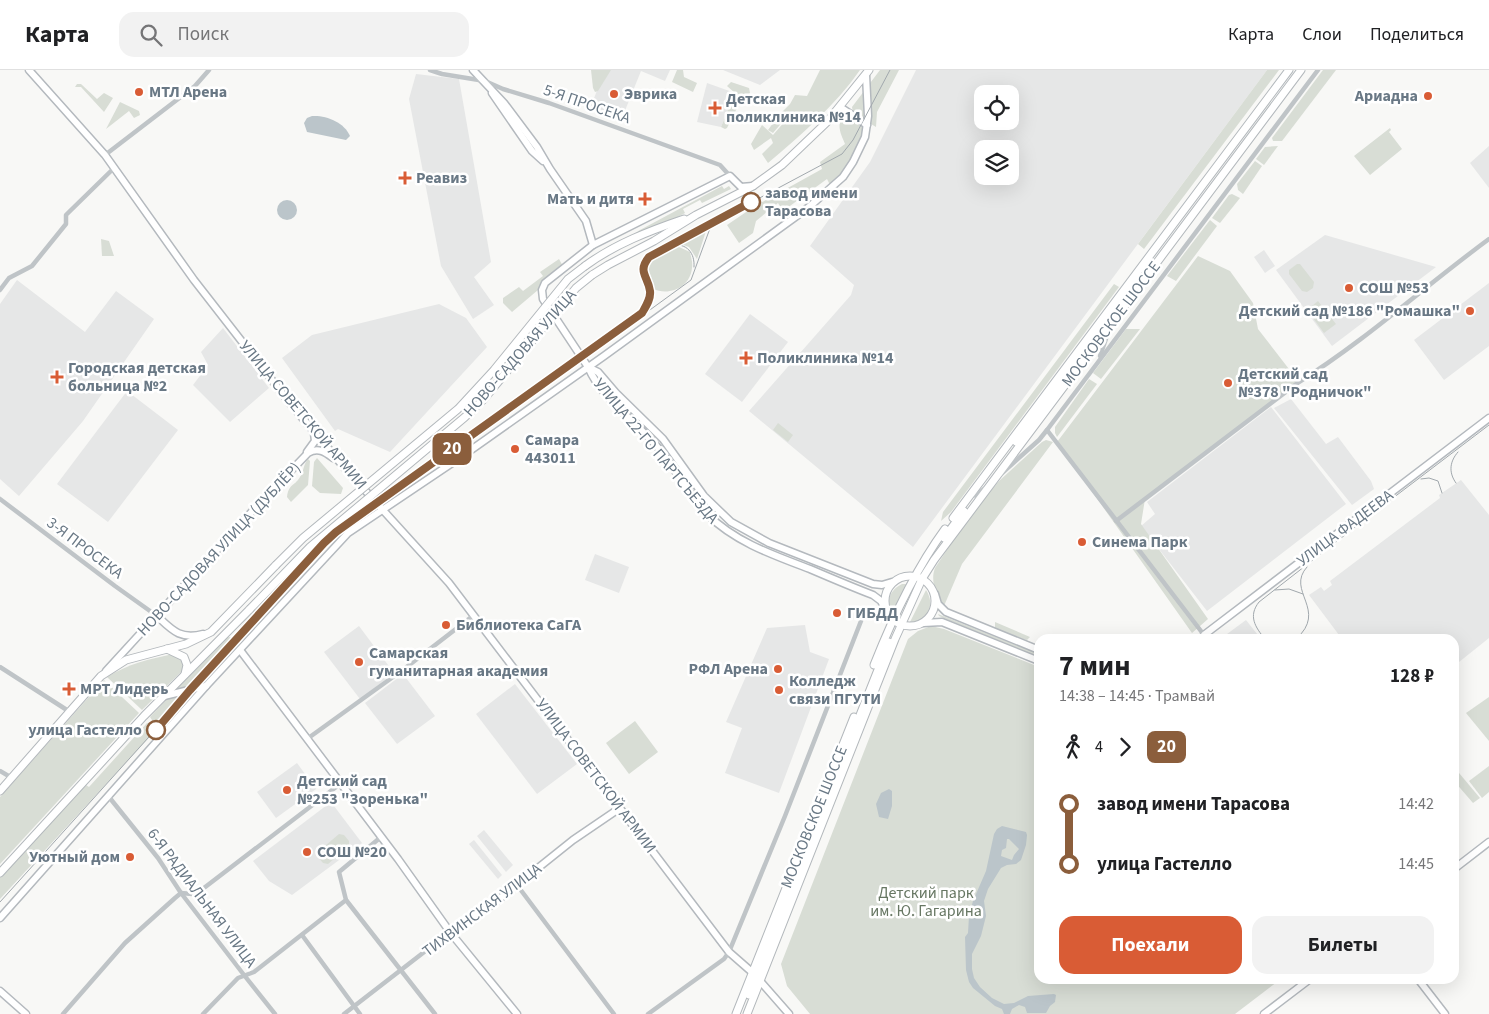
<!DOCTYPE html>
<html lang="ru">
<meta charset="utf-8">
<style>
:root{--surface:#fff;--page:#f2f2f2;--text:#202124;--muted:#757577;--line:#e0e0e0;--accent:#d95c35}
body{margin:0;font-family:"Source Sans 3",sans-serif;background:var(--page);color:var(--text);height:100vh;display:flex;flex-direction:column;font-size:19px;white-space:nowrap}
*{box-sizing:border-box;margin:0}
p{font-size:16px;color:var(--muted)}
.icon{flex:none;width:28px;height:28px;fill:none;stroke:currentColor;stroke-width:2;stroke-linecap:round;stroke-linejoin:round}
.map{position:relative;flex:1;overflow:hidden}
.drawer{position:absolute;left:1034px;top:564px;width:425px;height:350px;display:flex;flex-direction:column;background:var(--surface);border-radius:15px;box-shadow:0 5px 20px #0002}
.drawer>*{flex:none}
.badge{padding:0 10px;border-radius:8px;font-size:18px;line-height:32px}
.buttons{position:absolute;left:974px;top:15px;display:grid;gap:10px}
.buttons a{display:grid;place-items:center;width:45px;height:45px;border-radius:10px;background:var(--surface);box-shadow:0 5px 20px #0002;font-size:25px}
.map>.badge{position:absolute;translate:-50% -50%;box-shadow:0 0 0 2px #fff}
.legs{display:flex;align-items:center;gap:8px;height:55px;padding:0 25px;font-size:16px}
.legs p{margin-inline-start:auto}
.overview{display:flex;align-items:center;justify-content:space-between;height:85px;padding:0 25px}
h1{font-size:28px;font-weight:700;line-height:38px}
.primary-button{display:flex;gap:10px;margin-top:auto;padding:10px 25px}
.primary-button a{flex:1;height:58px;border-radius:15px;background:var(--accent);color:#fff;font-size:20px;font-weight:700;line-height:58px;text-align:center}
.primary-button a+a{background:var(--page);color:var(--text)}
ul{padding:0 25px;list-style:none}
li{display:flex;align-items:center;gap:18px;height:60px;font-size:19px}
li i{display:grid;place-items:center;width:8px;height:100%;margin:0 6px;background:currentColor}
li i::after{content:'';width:12px;height:12px;margin:-6px;border:4px solid;border-radius:50%;background:var(--surface)}
li p{margin-inline-start:auto}
li:first-child i{background:linear-gradient(#0000 50%,currentColor 0)}
li:last-child i{background:linear-gradient(currentColor 50%,#0000 0)}
header{display:flex;align-items:center;gap:30px;box-sizing:border-box;height:70px;padding:0 25px;background:var(--surface);border-bottom:1px solid var(--line)}
header strong{font-size:24px}
nav{display:flex;gap:28px;margin-inline-start:auto;font-size:18px}
.search{width:350px;height:45px;background:var(--page);display:flex;align-items:center;gap:12px;box-sizing:border-box;padding:0 18px;border-radius:15px;color:var(--muted);font-size:19px}
.map>svg:first-child{display:block}
</style>
<header>
<strong>Карта</strong>
<div class="search"><svg class="icon" aria-label="search" viewBox="0 0 24 24"><circle cx="10" cy="10" r="6"/><path d="M15 15l6 6"/></svg>Поиск</div>
<nav><a>Карта</a><a>Слои</a><a>Поделиться</a></nav>
</header>
<div class="map">
<svg width="1489" height="944" viewBox="0 0 1489 944">
<rect width="100%" height="100%" fill="#f8f8f6"/>
<!-- built -->
<g fill="#e6e7e7" fill-rule="evenodd">
<path d="M605,0H670L665,11L641,1L622,48L591,36Z"/>
<path d="M723,0H780L760,15Z"/>
<path d="M916,0H1267L913,477L749,341L851,225L854,215L810,176L870,92ZM982,24H1010V51H982ZM982,79H1010V106H982Z"/>
<path d="M416,4L459,9L491,192L474,207L494,235L473,249L441,196L409,29Z"/>
<path d="M707,13L735,23L721,57L697,52Z"/>
<path d="M1489,76V118L1470,93Z"/>
<path d="M1325,165L1436,197L1332,276L1276,200Z"/>
<path d="M1264,180L1275,196L1265,203L1254,187Z"/>
<path d="M17,210L85,262L116,221L154,249L83,351L19,426L0,409V234Z"/>
<path d="M1489,213V276L1444,310L1414,270Z"/>
<path d="M439,234L466,248L487,277L390,382L338,359L335,361L282,288L312,265Z"/>
<path d="M750,244L788,272L742,332L705,304Z"/>
<path d="M223,258L269,318L230,352L193,315L208,295L201,282Z"/>
<path d="M127,321L178,360L108,452L57,414Z"/>
<path d="M1291,329L1326,374L1338,367L1371,411L1374,419L1352,435L1274,338Z"/>
<path d="M1271,337L1346,434L1207,541L1141,456L1155,444L1147,432Z"/>
<path d="M1461,410L1489,445V568L1454,596V569H1342L1309,525L1321,517L1324,521L1332,515L1330,511L1440,428L1439,425Z"/>
<path d="M595,484L629,497L619,523L585,510Z"/>
<path d="M1246,550L1261,569H1212L1216,564L1223,567Z"/>
<path d="M805,555L810,582L829,589L779,723L725,703L742,658L726,652L767,558Z"/>
<path d="M359,556L394,603L360,629L324,582Z"/>
<path d="M403,604L435,646L397,674L365,633Z"/>
<path d="M515,614L577,694L537,724L476,644Z"/>
<path d="M297,693L316,719L276,748L257,722Z"/>
<path d="M331,732L362,773L292,825L269,811L253,791Z"/>
<path d="M484,760L513,795L506,802L477,766Z"/>
<path d="M474,770L502,805L498,809L469,774Z"/>
</g>
<!-- green -->
<g fill="#d8ddd5">
<path d="M591,0H611L598,21L595,22L593,18Z"/>
<path d="M677,0H683L684,7L697,13L693,22L672,12Z"/>
<path d="M820,0H860C835,36 801,65 768,93L762,84L773,73L771,68L754,80L751,74L762,55L773,65L786,50L785,49L773,63L768,60L779,45L782,47L780,44L790,34L795,25L807,26Z"/>
<path d="M880,0H899L877,42L876,57L853,43L852,37Z"/>
<path d="M1267,0H1279L1144,179L1138,174Z"/>
<path d="M1323,0H1336L1282,71H1273L1272,68Z"/>
<path d="M731,12L749,18L750,23L736,40L727,58L725,59L721,57L735,23L727,16Z"/>
<path d="M77,14H81L97,29L104,23L113,28L104,42L81,17H75Z"/>
<path d="M120,32L139,41L140,45L134,48L129,41L106,59Z"/>
<path d="M846,48L866,59L857,83L831,117L827,109L783,141L778,133L756,151L753,163L739,173L727,155L755,136L822,99L820,92L845,74C842,66 837,58 841,49Z"/>
<path d="M1390,58L1391,60L1389,62L1402,79L1370,105L1354,86Z"/>
<path d="M1278,76L1264,95L1256,89L1265,77Z"/>
<path d="M1255,91L1262,96L1243,124L1238,120L1237,114Z"/>
<path d="M722,116L724,119L729,116L731,119L702,133L700,130L683,139L685,143L619,179L616,176L640,160Z"/>
<path d="M1232,124L1240,128L1220,153L1212,148L1229,125Z"/>
<path d="M1210,150L1217,156L1176,211L1167,206Z"/>
<path d="M710,157L706,161L697,189L689,177L678,173Z"/>
<path d="M101,169L109,171L114,186H102Z"/>
<path d="M670,176L679,177L690,182C691,187 693,193 692,198C690,218 669,226 653,219L644,201C649,187 658,183 670,176Z"/>
<path d="M1198,186L1230,201L1253,233L1258,259L1299,312L1145,429L1141,454L1208,549L1192,563L1057,372Z"/>
<path d="M559,189L564,198L512,242L503,233V228L519,217L523,221L543,206L540,202Z"/>
<path d="M1297,194H1300L1314,212L1313,218L1307,222L1302,221L1289,204V200Z"/>
<path d="M1114,214L1119,217L951,442L941,451L943,442Z"/>
<path d="M1318,231L1336,254L1324,263L1307,240Z"/>
<path d="M1126,259H1140L1101,309L1093,303Z"/>
<path d="M1089,309L1097,314L1057,367L1055,363V357Z"/>
<path d="M778,353L793,365L788,372L773,360Z"/>
<path d="M1046,370L1053,372L962,494L944,536C936,526 930,511 935,498L962,457L987,425L999,411L1042,372Z"/>
<path d="M317,388L343,418L341,424L320,423L312,416L314,392Z"/>
<path d="M308,389L310,391L308,415L291,432L287,427C289,413 294,417 300,407C304,401 303,395 308,389Z"/>
<path d="M320,473L325,477L243,568L237,561L245,551L313,479Z"/>
<path d="M902,514H906L893,542C885,531 890,520 902,514Z"/>
<path d="M926,520C936,535 927,552 910,552Z"/>
<path d="M938,544L1039,584V587L939,546Z"/>
<path d="M995,552L1030,567L1027,570L1023,569L995,558Z"/>
<path d="M931,556L944,559L1039,597V909H1281L1235,944H810L787,916L781,894L908,569L918,561Z"/>
<path d="M229,567L233,568L237,575L161,649L154,653L150,647L222,570Z"/>
<path d="M173,584L183,592V600L142,640L107,607C128,594 149,589 173,584Z"/>
<path d="M104,610L139,643L0,794V727Z"/>
<path d="M1489,627V671L1466,643Z"/>
<path d="M635,651L658,682L629,704L606,673Z"/>
<path d="M147,653H150L156,660L0,829V807L81,719L86,715L89,717Z"/>
<path d="M1489,696V722L1482,728L1469,711Z"/>
<path d="M1454,697L1480,728L1473,733L1454,711Z"/>
<path d="M339,764L344,765L349,771V776L328,794L323,793L318,787L319,781Z"/>
</g>
<!-- water -->
<g fill="#bbc5ca" fill-rule="evenodd">
<path d="M312,46C326,45 344,52 350,66L346,70L307,62L304,53L307,48Z"/>
<circle cx="287" cy="140" r="10"/>
<path d="M889,719L892,721V736L888,749L879,747L876,734L881,723Z"/>
<path d="M1002,756L1026,762L1027,765L1026,775L1021,790L1016,794L1007,795L1001,798L988,819L984,831L986,846L981,866L972,884V899L974,908L980,917L992,928L1004,934L1014,933L1028,926L1054,924L1056,925L1055,932L1050,936L1046,943H1027L1025,937L1019,935L1012,939L1010,944H1004L1002,939L995,936L973,918L969,912L966,900L965,867L968,863L969,846L973,831L986,801L994,764L997,759ZM1007,769H1009L1019,779L1014,785L1012,790L1001,786L1002,780L1006,778Z"/>
</g>
<g fill="none" stroke-linecap="round" stroke-linejoin="round">
<defs>
<g id="secondary">
<path d="M29,0L105,85L194,210L289,332L343,396L449,513L729,882L753,903"/>
<path d="M473,0L504,33L537,77L550,99L586,151L593,175"/>
<path d="M492,23L532,81L543,91"/>
<path d="M840,37L867,55"/>
<path d="M753,116L741,117L730,106L593,175L545,213L542,220L543,229L588,297C601,327 630,347 652,371C673,393 686,422 707,444C735,472 773,485 810,499C831,508 852,517 873,525L881,531L886,541"/>
<path d="M588,297L598,302L616,323L663,369L704,426L731,452L769,473L873,514L882,515L892,512"/>
<path d="M307,382L315,371L314,363"/>
<path d="M935,524L938,534L946,542L1039,580"/>
<path d="M157,546C172,560 180,570 203,564"/>
<path d="M923,553L942,552L1039,591"/>
<path d="M1203,569L1204,565L1489,348"/>
<path d="M240,580L398,789L450,862L517,944"/>
<path d="M106,601L258,435L308,383C318,377 325,382 333,388"/>
<path d="M164,626L206,616"/>
<path d="M1454,799L1489,772"/>
<path d="M0,848L206,616L348,463L461,387L604,286L809,137L843,107L853,92L865,67L868,46L866,5"/>
<path d="M450,862L493,834L573,770L620,738"/>
<path d="M1418,909L1445,944"/>
<path d="M760,911L789,944"/>
<path d="M0,921L26,944"/>
<path d="M1264,944L1310,909"/>
</g>
<g id="primary">
<path d="M585,196C615,174 649,161 684,149"/>
<path d="M592,205L608,195L654,171L696,145L753,116L782,95L827,52L869,0"/>
<path d="M1016,372L1138,209"/>
<path d="M953,448L1289,0"/>
<path d="M944,468L964,441"/>
<circle cx="910" cy="531" r="25"/>
<path d="M167,579L184,587L187,595L185,604"/>
<path d="M874,595C893,547 915,500 945,459"/>
<path d="M0,721L101,606L126,590L186,574L211,562L276,495"/>
<path d="M0,803L144,646L250,539"/>
<path d="M749,925L889,572"/>
<path d="M736,944L854,647"/>
<path d="M747,944L895,569L922,509L934,490L1301,0"/>
</g>
</defs>
<!-- secondary casing -->
<use href="#secondary" stroke="#b4b9be" stroke-width="9"/>
<!-- primary casing -->
<use href="#primary" stroke="#b3b8bc" stroke-width="9"/>
<!-- street -->
<g stroke="#bfc4c7" stroke-width="4.5">
<path d="M430,0L442,4L485,11L503,19L549,33L720,95L730,106"/>
<path d="M105,85L195,16L209,0"/>
<path d="M0,220L9,208L32,196L66,154V145L69,142L113,99"/>
<path d="M1100,286L1109,260"/>
<path d="M1047,360L1204,565"/>
<path d="M1001,404L1039,370L1047,360L1318,0"/>
<path d="M976,426L984,419"/>
<path d="M0,429L115,516L157,546"/>
<path d="M1116,451L1299,312C1366,270 1425,216 1489,169"/>
<path d="M0,597L70,642"/>
<path d="M307,669L404,599L474,545"/>
<path d="M0,701L12,708"/>
<path d="M109,727L158,788L181,823L244,905L275,944"/>
<path d="M517,815L614,944"/>
<path d="M346,830L435,944"/>
<path d="M302,865L360,944"/>
<path d="M63,944L125,873L175,828L181,823L192,824L200,821L340,714"/>
<path d="M203,944L238,908L254,902L346,830L339,802L381,767"/>
<path d="M344,944L450,862"/>
<path d="M648,944L724,889L729,882L785,746L861,551"/>
</g>
<!-- secondary -->
<use href="#secondary" stroke="#fff" stroke-width="6"/>
<!-- primary -->
<use href="#primary" stroke="#fff" stroke-width="7"/>
<!-- tram -->
<g stroke="#a1a8ad" stroke-width="1">
<path d="M672,175C687,173 695,183 694,197"/>
<path d="M643,245L691,210L709,161L716,153"/>
<path d="M1421,409L1429,408L1438,411L1442,423"/>
<path d="M1456,413C1448,402 1450,391 1458,382"/>
<path d="M1275,520L1289,519L1303,524"/>
<path d="M1265,569C1255,557 1248,546 1259,532L1368,447L1489,355"/>
<path d="M1296,569C1329,540 1285,521 1307,497"/>
<path d="M0,832L324,473L336,462L389,424L643,243C646,236 651,229 650,221C648,206 637,202 649,187L842,84L853,70L890,0"/>
</g>
<defs>
<g id="primary-bridge">
<path d="M276,495L303,468L458,339L494,300L568,209L585,196"/>
<path d="M250,539L310,477L465,347L484,329L576,218L592,205"/>
</g>
</defs>
<!-- primary-bridge casing -->
<use href="#primary-bridge" stroke="#b3b8bc" stroke-width="9" stroke-linecap="butt"/>
<!-- primary-bridge -->
<use href="#primary-bridge" stroke="#fff" stroke-width="7"/>
</g>
<g fill="none" stroke-linecap="round" stroke-linejoin="round">
<defs>
<path id="line-1" d="M156,660L190,620L324,473L336,462L642,243C646,236 651,229 650,221C648,206 637,202 649,187L751,132"/>
</defs>
<!-- line-1 casing -->
<use href="#line-1" stroke="#fff" stroke-width="11"/>
<!-- line-1 -->
<use href="#line-1" stroke="#8b5e3c" stroke-width="8"/>
</g>
<!-- markers -->
<g fill="#d95c35" stroke="#fff" stroke-width="2">
<circle cx="139" cy="22" r="5"/>
<circle cx="614" cy="24" r="5"/>
<circle cx="1428" cy="26" r="5"/>
<path d="M712.5 30.5h5v5h5v5h-5v5h-5v-5h-5v-5h5z"/>
<path d="M402.5 100.5h5v5h5v5h-5v5h-5v-5h-5v-5h5z"/>
<path d="M642.5 121.5h5v5h5v5h-5v5h-5v-5h-5v-5h5z"/>
<circle cx="1349" cy="218" r="5"/>
<circle cx="1470" cy="241" r="5"/>
<path d="M743.5 280.5h5v5h5v5h-5v5h-5v-5h-5v-5h5z"/>
<path d="M54.5 299.5h5v5h5v5h-5v5h-5v-5h-5v-5h5z"/>
<circle cx="1228" cy="313" r="5"/>
<circle cx="515" cy="379" r="5"/>
<circle cx="1082" cy="472" r="5"/>
<circle cx="837" cy="543" r="5"/>
<circle cx="446" cy="555" r="5"/>
<circle cx="359" cy="592" r="5"/>
<circle cx="778" cy="599" r="5"/>
<path d="M66.5 611.5h5v5h5v5h-5v5h-5v-5h-5v-5h5z"/>
<circle cx="779" cy="620" r="5"/>
<circle cx="287" cy="720" r="5"/>
<circle cx="307" cy="782" r="5"/>
<circle cx="130" cy="787" r="5"/>
</g>
<g fill="#fff" stroke="#8b5e3c" stroke-width="2.5">
<circle cx="751" cy="132" r="9"/>
<circle cx="156" cy="660" r="9"/>
</g>
<g text-anchor="middle" dominant-baseline="central" stroke-width="5" stroke-linejoin="round" paint-order="stroke">
<!-- poi labels -->
<g font-size="16" font-weight="bold" fill="#697885" stroke="#fff" text-anchor="start">
<text x="149" y="22">МТЛ Арена</text>
<text x="624" y="24">Эврика</text>
<text x="1418" y="26" text-anchor="end">Ариадна</text>
<text x="726" y="29">Детская<tspan x="726" dy="18">поликлиника №14</tspan></text>
<text x="416" y="108">Реавиз</text>
<text x="634" y="129" text-anchor="end">Мать и дитя</text>
<text x="1359" y="218">СОШ №53</text>
<text x="1460" y="241" text-anchor="end">Детский сад №186 "Ромашка"</text>
<text x="757" y="288">Поликлиника №14</text>
<text x="68" y="298">Городская детская<tspan x="68" dy="18">больница №2</tspan></text>
<text x="1238" y="304">Детский сад<tspan x="1238" dy="18">№378 "Родничок"</tspan></text>
<text x="525" y="370">Самара<tspan x="525" dy="18">443011</tspan></text>
<text x="1092" y="472">Синема Парк</text>
<text x="847" y="543">ГИБДД</text>
<text x="456" y="555">Библиотека СаГА</text>
<text x="369" y="583">Самарская<tspan x="369" dy="18">гуманитарная академия</tspan></text>
<text x="768" y="599" text-anchor="end">РФЛ Арена</text>
<text x="789" y="611">Колледж<tspan x="789" dy="18">связи ПГУТИ</tspan></text>
<text x="80" y="619">МРТ Лидерь</text>
<text x="297" y="711">Детский сад<tspan x="297" dy="18">№253 "Зоренька"</tspan></text>
<text x="317" y="782">СОШ №20</text>
<text x="120" y="787" text-anchor="end">Уютный дом</text>
</g>
<!-- street labels -->
<g font-size="16" fill="#697885" stroke="#fff">
<text transform="translate(587 34) rotate(19)">5-Я ПРОСЕКА</text>
<text transform="translate(1111 254) rotate(-53)">МОСКОВСКОЕ ШОССЕ</text>
<text transform="translate(520 283) rotate(-49)">НОВО-САДОВАЯ УЛИЦА</text>
<text transform="translate(303 345) rotate(50)">УЛИЦА СОВЕТСКОЙ АРМИИ</text>
<text transform="translate(656 381) rotate(50)">УЛИЦА 22-ГО ПАРТСЪЕЗДА</text>
<text transform="translate(1345 458) rotate(-37)">УЛИЦА ФАДЕЕВА</text>
<text transform="translate(85 478) rotate(37)">3-Я ПРОСЕКА</text>
<text transform="translate(219 479) rotate(-47)">НОВО-САДОВАЯ УЛИЦА (ДУБЛЁР)</text>
<text transform="translate(596 706) rotate(53)">УЛИЦА СОВЕТСКОЙ АРМИИ</text>
<text transform="translate(814 747) rotate(-68)">МОСКОВСКОЕ ШОССЕ</text>
<text transform="translate(202 828) rotate(53)">6-Я РАДИАЛЬНАЯ УЛИЦА</text>
<text transform="translate(482 840) rotate(-37)">ТИХВИНСКАЯ УЛИЦА</text>
</g>
<!-- stop labels -->
<g font-size="16" font-weight="bold" fill="#697885" stroke="#fff" text-anchor="start">
<text x="765" y="123">завод имени<tspan x="765" dy="18">Тарасова</tspan></text>
<text x="142" y="660" text-anchor="end">улица Гастелло</text>
</g>
<!-- park labels -->
<g font-size="16" fill="#677763" stroke="#fff">
<text x="926" y="823">Детский парк<tspan x="926" dy="18">им. Ю. Гагарина</tspan></text>
</g>
</g>
</svg>
<div class="buttons">
<a><svg class="icon" aria-label="locate" viewBox="0 0 24 24"><circle cx="12" cy="12" r="6"/><path d="M12 2v4M12 18v4M2 12h4M18 12h4"/></svg></a>
<a><svg class="icon" aria-label="layers" viewBox="0 0 24 24"><path d="M12 4l9 5-9 5-9-5zM3 14l9 5 9-5"/></svg></a>
</div>
<b class="badge" style="left:452px;top:379px;background:#8b5e3c;color:#fff">20</b>
<section class="drawer">
<div class="overview"><div><h1>7 мин</h1><p>14:38 – 14:45 · Трамвай</p></div><b>128 ₽</b></div>
<div class="legs"><svg class="icon" aria-label="walk" viewBox="0 0 24 24"><circle cx="13" cy="4" r="2"/><path d="M13 8l-2 6 4 7M11 14l-3 7M7 12l3-4h3l4 4"/></svg>4<svg class="icon" aria-label="forward" viewBox="0 0 24 24"><path d="M9 5l7 7-7 7"/></svg><b class="badge" style="background:#8b5e3c;color:#fff">20</b></div>
<ul>
<li><i style="color:#8b5e3c"></i><b>завод имени Тарасова</b><p>14:42</p></li>
<li><i style="color:#8b5e3c"></i><b>улица Гастелло</b><p>14:45</p></li>
</ul>
<div class="primary-button"><a>Поехали</a><a>Билеты</a></div>
</section>
</div>
